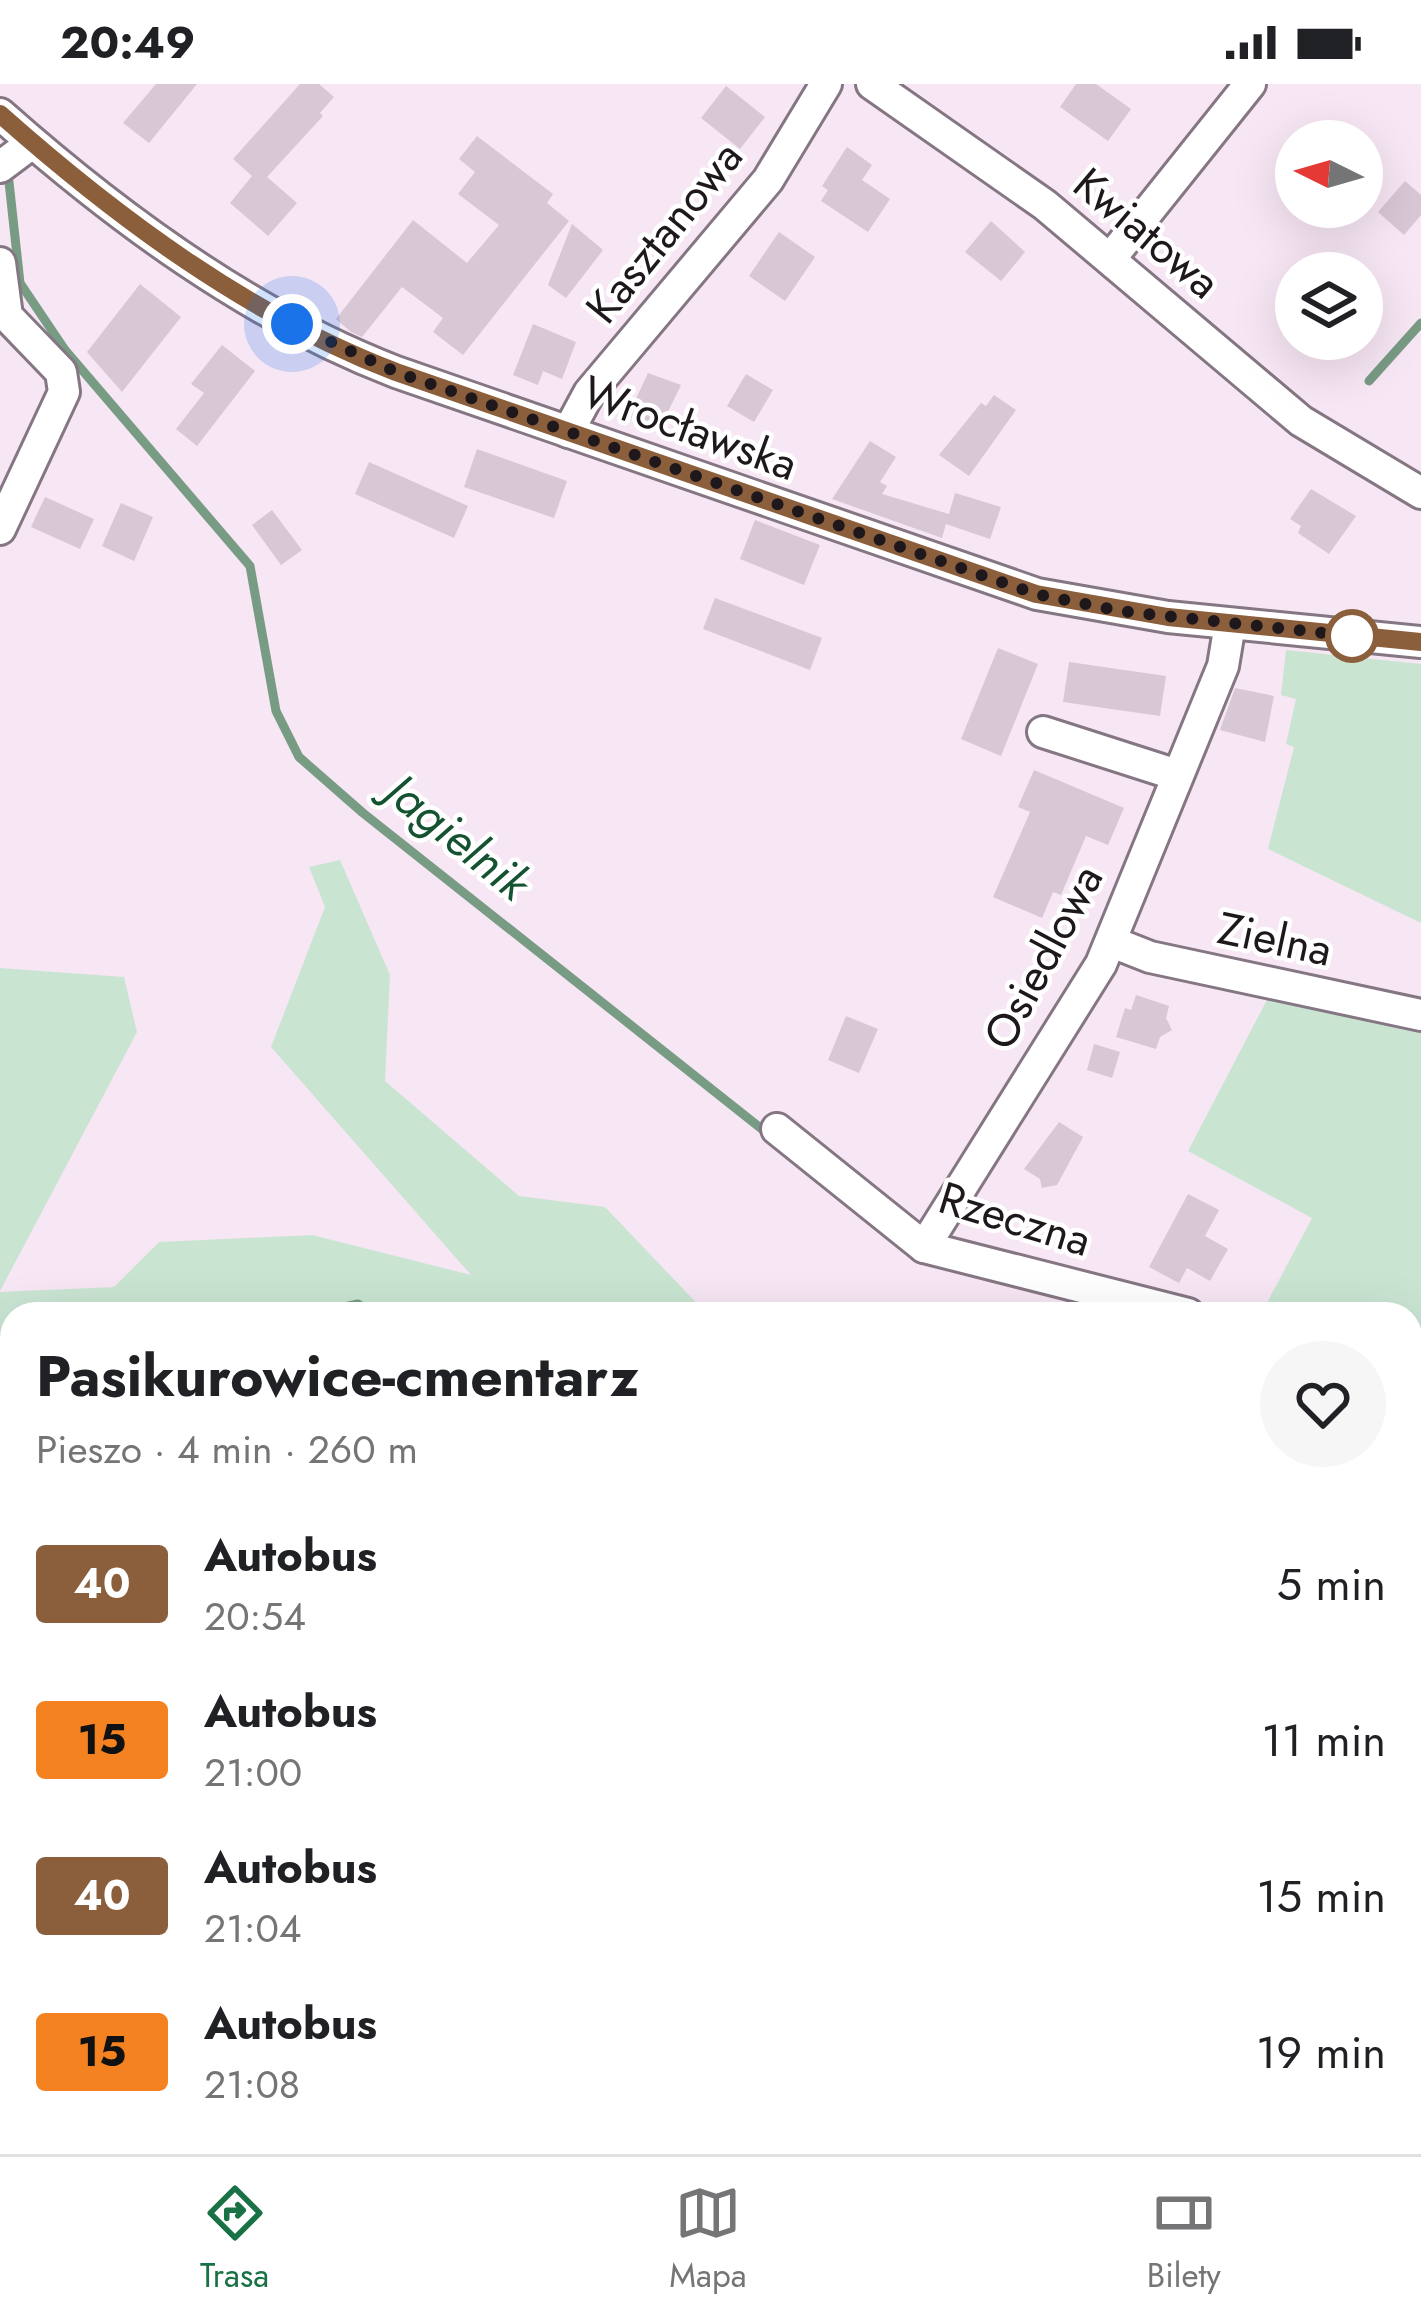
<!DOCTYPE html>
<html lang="pl">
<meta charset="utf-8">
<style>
:root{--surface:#fff;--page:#f6f6f6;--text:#202124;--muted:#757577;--line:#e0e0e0;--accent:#197245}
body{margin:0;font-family:Jost,sans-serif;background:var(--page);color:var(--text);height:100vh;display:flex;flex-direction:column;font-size:45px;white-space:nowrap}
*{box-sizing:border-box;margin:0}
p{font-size:39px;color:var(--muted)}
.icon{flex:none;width:66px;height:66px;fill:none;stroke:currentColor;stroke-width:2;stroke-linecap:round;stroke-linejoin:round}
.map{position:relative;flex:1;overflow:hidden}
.panel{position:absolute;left:0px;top:1218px;width:1422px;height:852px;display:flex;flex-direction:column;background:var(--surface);border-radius:36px 36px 0 0;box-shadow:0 12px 48px #0002}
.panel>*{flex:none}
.badge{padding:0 24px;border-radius:9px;font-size:42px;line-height:78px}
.needle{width:78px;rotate:275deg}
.buttons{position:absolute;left:1275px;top:36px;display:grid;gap:24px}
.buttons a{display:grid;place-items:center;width:108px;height:108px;border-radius:50%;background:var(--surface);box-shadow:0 12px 48px #0002;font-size:60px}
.you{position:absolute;width:60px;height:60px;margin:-30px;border:9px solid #fff;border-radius:50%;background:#1a73e8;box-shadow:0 0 0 18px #1a73e833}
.map>.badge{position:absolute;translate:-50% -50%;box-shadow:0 0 0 6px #fff}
.round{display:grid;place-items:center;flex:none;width:126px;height:126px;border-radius:63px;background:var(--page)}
.overview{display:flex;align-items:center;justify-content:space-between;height:204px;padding:0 36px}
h1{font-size:57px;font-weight:700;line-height:90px}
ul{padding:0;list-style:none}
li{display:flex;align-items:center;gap:36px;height:156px;padding:0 36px}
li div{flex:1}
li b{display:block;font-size:45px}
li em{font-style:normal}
li .badge{min-width:132px;font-weight:700;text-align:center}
.status{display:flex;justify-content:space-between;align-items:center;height:84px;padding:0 60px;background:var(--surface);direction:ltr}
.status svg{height:33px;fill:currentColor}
.tabs{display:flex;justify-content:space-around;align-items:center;height:168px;border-top:3px solid var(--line);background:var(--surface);font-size:33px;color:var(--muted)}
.tabs a{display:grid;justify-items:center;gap:6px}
.tabs .active{color:var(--accent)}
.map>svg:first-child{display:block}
</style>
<div class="status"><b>20:49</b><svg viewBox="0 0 49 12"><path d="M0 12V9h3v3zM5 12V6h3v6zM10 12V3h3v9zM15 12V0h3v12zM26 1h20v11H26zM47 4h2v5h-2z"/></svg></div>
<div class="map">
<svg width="1421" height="2070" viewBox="0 0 1421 2070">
<rect width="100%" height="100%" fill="#f7e6f4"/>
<!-- green -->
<g fill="#c9e5d2">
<path d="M1286,566L1421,580V839L1268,765L1294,663L1286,660L1296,615L1281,611Z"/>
<path d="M340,776L390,891L385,997L519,1112L605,1123L707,1230H12V2058H1410V1600L1421,1614V2070H0V1208L114,1203L159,1158L312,1151L471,1191L271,963L325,823L309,783Z"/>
<path d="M0,884L124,893L137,948L0,1207Z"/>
<path d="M1269,912L1421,942V1259L1410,1279V1230H1261L1312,1134L1188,1067Z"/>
</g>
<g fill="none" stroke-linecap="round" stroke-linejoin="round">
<!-- stream -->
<g stroke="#789b84" stroke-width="9">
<path d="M9,98L20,199L65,266L250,482L276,627L299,673L363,729L772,1053"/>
<path d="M1369,297L1421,239"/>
<path d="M311,1230L358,1220L373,1230"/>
<path d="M0,1266L12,1265"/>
<path d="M1410,1658L1421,1674"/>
</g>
</g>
<!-- building -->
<g fill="#d8c7d5">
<path d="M156,0H197L149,59L123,39Z"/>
<path d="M300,0H319L334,13L320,29L323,32L267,93L297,119L268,152L230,119L252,92L233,75Z"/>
<path d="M1076,0H1096L1131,25L1108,57L1060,23Z"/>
<path d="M726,2L765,33L740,65L701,34Z"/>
<path d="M477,52L553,110L547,119L569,137L463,271L433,248L443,234L402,203L362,253L351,248L336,235L413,136L467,179L499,141L458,110L475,88L459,75Z"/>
<path d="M847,63L872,81L862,96L890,115L868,148L821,117L828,106L822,102Z"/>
<path d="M1405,97L1421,111V131L1404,151L1378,128Z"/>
<path d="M991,137L1025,168L1001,197L965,168Z"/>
<path d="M572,140L603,166L566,214L548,201Z"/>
<path d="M779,148L815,173L785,217L749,192Z"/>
<path d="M140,200L181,233L122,308L87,268Z"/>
<path d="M533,240L576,258L562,295L543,287L538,301L513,291Z"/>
<path d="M222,261L255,287L197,362L176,345L204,309L191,300Z"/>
<path d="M648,289L681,301L659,346L628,332Z"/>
<path d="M746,290L773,306L754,338L727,322Z"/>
<path d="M994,311L1016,326L969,392L939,371L981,319L986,322Z"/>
<path d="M870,357L896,373L880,398L887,402L882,410L949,430L955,409L1001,423L990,455L946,440L942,454L832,415Z"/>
<path d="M477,365L567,397L554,434L464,403Z"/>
<path d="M369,378L468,422L454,454L355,410Z"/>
<path d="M1311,405L1356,432L1329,470L1298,449L1301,442L1290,435Z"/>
<path d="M45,413L94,435L80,465L31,443Z"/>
<path d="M121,419L153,433L134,477L102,462Z"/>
<path d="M272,426L302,466L281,481L252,441Z"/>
<path d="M755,436L820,461L804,501L740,475Z"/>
<path d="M715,514L822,554L810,586L703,545Z"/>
<path d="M998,564L1038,580L1001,672L961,655Z"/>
<path d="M1069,578L1166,592L1160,632L1063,618Z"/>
<path d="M1235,604L1274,612L1265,658L1220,646Z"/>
<path d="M1034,686L1124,724L1108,761L1086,752L1061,811L1053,808L1042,834L993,813L1030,728L1018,723Z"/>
<path d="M1136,911L1169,922L1166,934L1172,946L1160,953L1156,965L1116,953L1125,924L1131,926Z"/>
<path d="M846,932L878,945L859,989L828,976Z"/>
<path d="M1094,960L1120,968L1112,994L1087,986Z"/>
<path d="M1059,1038L1083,1053L1057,1101L1042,1104L1040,1095L1024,1085Z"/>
<path d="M1188,1110L1219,1126L1205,1152L1228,1165L1210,1197L1187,1184L1179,1199L1149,1183Z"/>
</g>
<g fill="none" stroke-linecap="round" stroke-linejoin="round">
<defs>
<g id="minor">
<path d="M872,0L1045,121L1301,337L1421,409"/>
<path d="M0,30C116,133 250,232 396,288L1037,510L1168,533L1421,558"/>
<path d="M0,83L32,59"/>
<path d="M1110,175L1250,0"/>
<path d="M0,179L7,232L61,288L64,308L0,445"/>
<path d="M568,348L589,309L768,96L826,0"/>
<path d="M1043,648L1177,691"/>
<path d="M1112,858L1150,873L1421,931"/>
<path d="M777,1045L924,1163L1188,1230"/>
<path d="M924,1163L1101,880L1223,582L1230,540"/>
<path d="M1410,1303L1421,1307"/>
</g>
</defs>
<!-- minor casing -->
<use href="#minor" stroke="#857683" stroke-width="36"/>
<!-- path -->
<g stroke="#ad9faa" stroke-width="4.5" stroke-dasharray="6 6" stroke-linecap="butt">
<path d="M0,1411L12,1413"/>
<path d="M0,1695L12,1696"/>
<path d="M1410,1784L1412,1781L1421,1785"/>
<path d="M0,1889L12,1881"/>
<path d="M0,1986L12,1996"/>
<path d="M261,2058L267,2070"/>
<path d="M1056,2058L1062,2070"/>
<path d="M577,2070L585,2058"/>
</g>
<!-- minor -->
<use href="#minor" stroke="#fff" stroke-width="30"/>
</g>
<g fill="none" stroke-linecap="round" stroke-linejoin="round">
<defs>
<path id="line" d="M0,30C116,133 249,232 396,288L1036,510L1168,533L1421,558"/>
</defs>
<!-- line casing -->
<use href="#line" stroke="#fff" stroke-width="27"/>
<!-- line -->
<use href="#line" stroke="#8b5e3c" stroke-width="18"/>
<!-- walk -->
<path stroke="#1e181d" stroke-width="12" stroke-dasharray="0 21.6" d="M292,240L396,288L1036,510L1120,527L1352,552"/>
</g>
<!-- markers -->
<circle fill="#fff" stroke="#8b5e3c" stroke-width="6" cx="1352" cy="552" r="24"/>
<g text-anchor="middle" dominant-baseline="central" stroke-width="9" stroke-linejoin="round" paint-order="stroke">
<!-- street labels -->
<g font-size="45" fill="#1e181d" stroke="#fff">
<text transform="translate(664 148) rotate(-51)">Kasztanowa</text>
<text transform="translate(1147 149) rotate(40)">Kwiatowa</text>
<text transform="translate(690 344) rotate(20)">Wrocławska</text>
<text transform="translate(1275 855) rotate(12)">Zielna</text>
<text transform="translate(1043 873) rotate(-62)">Osiedlowa</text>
<text transform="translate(1015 1135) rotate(17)">Rzeczna</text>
</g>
<!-- water labels -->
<g font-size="48" font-style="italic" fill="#155232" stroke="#fff">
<text transform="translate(458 753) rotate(39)">Jagielnik</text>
</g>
</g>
</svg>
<div class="buttons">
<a><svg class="needle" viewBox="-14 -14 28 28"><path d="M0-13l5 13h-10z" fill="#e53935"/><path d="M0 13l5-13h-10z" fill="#757577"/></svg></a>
<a><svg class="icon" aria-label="layers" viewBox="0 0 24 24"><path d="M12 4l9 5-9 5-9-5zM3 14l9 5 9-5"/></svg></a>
</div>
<div class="you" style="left:292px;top:240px"></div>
<section class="panel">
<div class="overview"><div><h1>Pasikurowice-cmentarz</h1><p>Pieszo · 4 min · 260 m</p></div><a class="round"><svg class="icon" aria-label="heart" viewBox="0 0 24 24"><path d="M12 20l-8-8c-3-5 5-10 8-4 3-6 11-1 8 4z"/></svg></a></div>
<ul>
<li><span class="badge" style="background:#8b5e3c;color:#fff">40</span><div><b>Autobus</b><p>20:54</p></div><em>5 min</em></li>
<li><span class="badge" style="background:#f58220;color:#111">15</span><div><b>Autobus</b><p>21:00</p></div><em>11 min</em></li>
<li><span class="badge" style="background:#8b5e3c;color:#fff">40</span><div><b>Autobus</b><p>21:04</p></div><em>15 min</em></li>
<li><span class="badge" style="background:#f58220;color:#111">15</span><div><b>Autobus</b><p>21:08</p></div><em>19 min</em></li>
</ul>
</section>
</div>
<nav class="tabs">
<a class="active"><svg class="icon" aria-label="directions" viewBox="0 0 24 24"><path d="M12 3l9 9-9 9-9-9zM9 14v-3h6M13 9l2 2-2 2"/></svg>Trasa</a>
<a><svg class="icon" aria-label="map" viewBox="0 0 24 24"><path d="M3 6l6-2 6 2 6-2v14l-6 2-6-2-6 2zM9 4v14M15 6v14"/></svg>Mapa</a>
<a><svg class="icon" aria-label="tickets" viewBox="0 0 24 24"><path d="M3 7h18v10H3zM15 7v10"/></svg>Bilety</a>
</nav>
